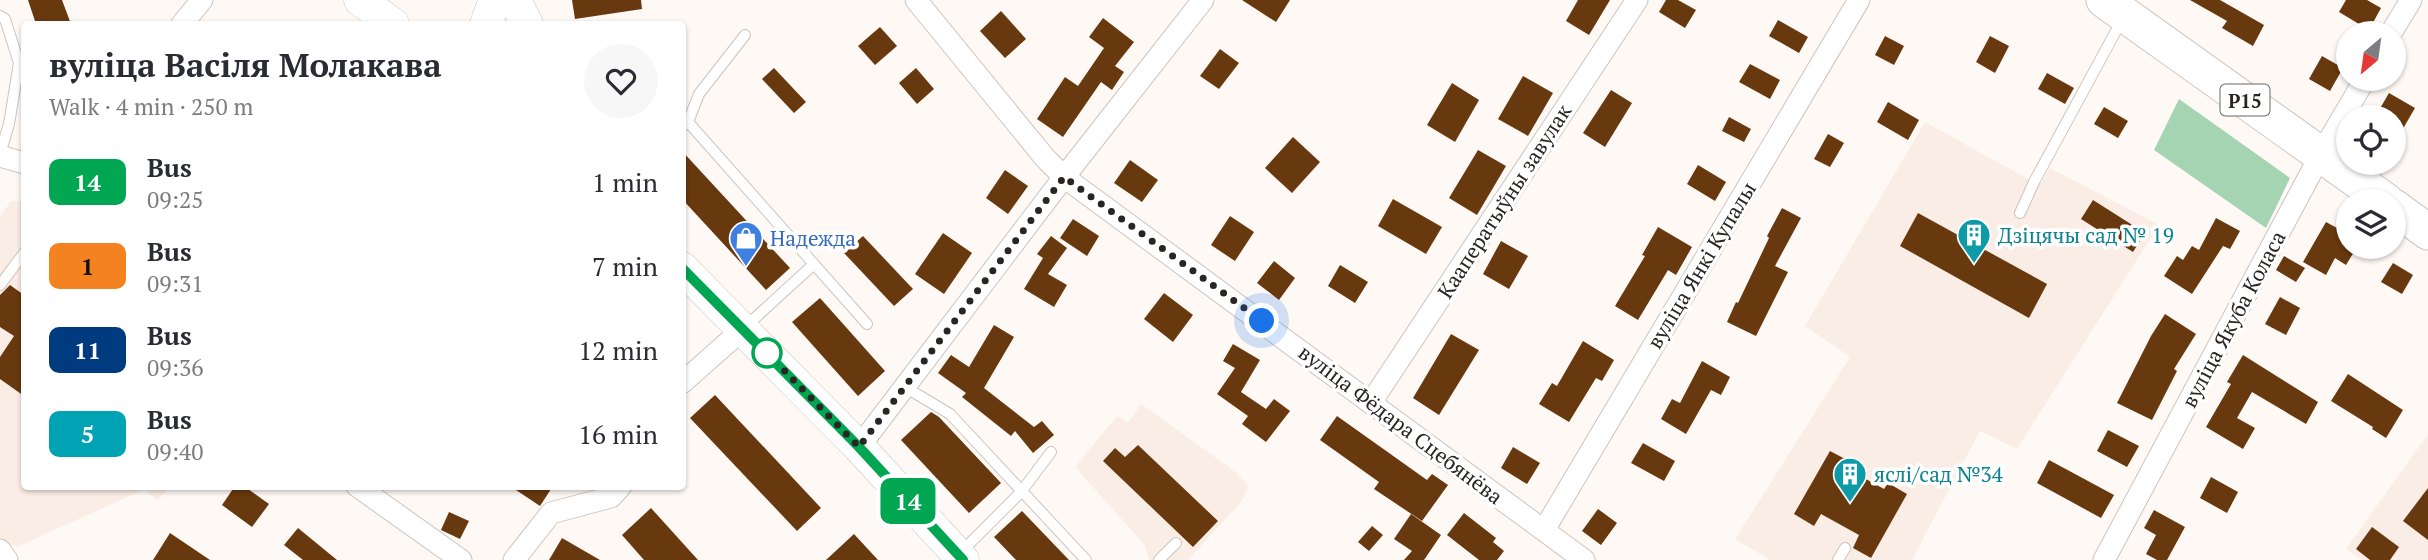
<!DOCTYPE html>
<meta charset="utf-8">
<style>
:root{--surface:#fff;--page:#f7f7f7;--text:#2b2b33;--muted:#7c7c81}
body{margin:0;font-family:"PT Serif",serif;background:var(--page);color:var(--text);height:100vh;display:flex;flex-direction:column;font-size:26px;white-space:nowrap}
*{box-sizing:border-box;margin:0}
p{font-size:23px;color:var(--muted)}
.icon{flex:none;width:38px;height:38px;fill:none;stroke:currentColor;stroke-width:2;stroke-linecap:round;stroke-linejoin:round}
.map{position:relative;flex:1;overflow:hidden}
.details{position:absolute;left:21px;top:21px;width:665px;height:469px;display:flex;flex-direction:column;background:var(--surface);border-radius:7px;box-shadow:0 2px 5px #0004}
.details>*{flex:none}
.badge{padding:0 14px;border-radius:10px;font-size:24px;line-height:46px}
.needle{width:46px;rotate:209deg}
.fabs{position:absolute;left:2336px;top:21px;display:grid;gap:14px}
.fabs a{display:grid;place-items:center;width:70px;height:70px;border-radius:50%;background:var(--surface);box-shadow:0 2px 5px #0004;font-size:35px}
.you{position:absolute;width:35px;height:35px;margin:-18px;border:5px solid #fff;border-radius:50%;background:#1a73e8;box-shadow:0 0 0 10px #1a73e833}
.map>.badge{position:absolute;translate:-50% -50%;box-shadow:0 0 0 4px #fff}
.round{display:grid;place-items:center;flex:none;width:74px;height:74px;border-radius:37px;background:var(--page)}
.overview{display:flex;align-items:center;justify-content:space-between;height:119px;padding:0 28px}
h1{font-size:33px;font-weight:700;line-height:52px}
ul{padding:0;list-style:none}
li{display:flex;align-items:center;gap:21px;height:84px;padding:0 28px}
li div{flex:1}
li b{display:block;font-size:26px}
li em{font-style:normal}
li .badge{min-width:77px;font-weight:700;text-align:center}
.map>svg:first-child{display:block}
</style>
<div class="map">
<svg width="2428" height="560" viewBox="0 0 2428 560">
<rect width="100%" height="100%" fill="#fff9f6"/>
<!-- built -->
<g fill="#faede5">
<path d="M1925,122L2039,185L2050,168L2159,225L2017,449L1980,431L1912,560H1770L1735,539L1850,357L1805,326Z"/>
<path d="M11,201H24V486L169,487L157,501L145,489L17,547L4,543L0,538V217Z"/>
<path d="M1141,404L1233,470L1249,486L1241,502L1188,560H1149L1145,545L1075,467L1117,416L1128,423Z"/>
<path d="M2428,434V560H2362L2346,549Z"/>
</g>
<!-- green -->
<path fill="#a5d4b3" d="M2179,99L2290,178L2266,228L2154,150Z"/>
<!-- building -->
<g fill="#68380e">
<path d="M28,0H62L71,24H36Z"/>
<path d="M572,0H641L642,9L575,19Z"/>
<path d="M1242,0H1290L1276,22Z"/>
<path d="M1578,0H1610L1589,35L1566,21Z"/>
<path d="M1666,0H1678L1696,10L1685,28L1659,12Z"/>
<path d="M2190,0H2220L2264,25L2253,46L2222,28L2227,21Z"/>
<path d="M2346,0H2367L2381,8L2369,30L2339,12Z"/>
<path d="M1001,11L1026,39L1005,58L980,31Z"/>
<path d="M1103,18L1134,42L1115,66L1124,72L1112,90L1101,82L1063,137L1037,119L1065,77L1078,86L1104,48L1089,37Z"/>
<path d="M1778,20L1808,37L1799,53L1769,36Z"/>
<path d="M880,27L897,46L875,65L858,46Z"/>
<path d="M1885,36L1904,46L1894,65L1875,55Z"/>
<path d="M1990,36L2009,46L1995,73L1976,62Z"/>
<path d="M1220,49L1239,63L1219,89L1200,76Z"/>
<path d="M2322,56L2343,68L2330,91L2309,79Z"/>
<path d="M1750,64L1780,80L1770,99L1739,82Z"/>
<path d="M774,68L806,102L794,113L762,79Z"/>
<path d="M916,68L934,89L917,104L899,83Z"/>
<path d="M2047,73L2074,88L2065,104L2038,89Z"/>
<path d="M1523,76L1553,93L1528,136L1498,119Z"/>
<path d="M1452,83L1479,100L1455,142L1427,125Z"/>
<path d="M1611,90L1632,103L1605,147L1583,133Z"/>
<path d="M2389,93L2415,108L2394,144V117H2375Z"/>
<path d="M1888,102L1919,120L1908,140L1877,122Z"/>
<path d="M2104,107L2128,121L2118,138L2094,124Z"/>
<path d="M1729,117L1751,129L1744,142L1722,131Z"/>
<path d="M1828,134L1844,143L1830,167L1814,159Z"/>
<path d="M1293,137L1320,162L1292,193L1265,168Z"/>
<path d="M1478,150L1506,166L1477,215L1449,198Z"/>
<path d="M682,151L790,268L766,290L682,199Z"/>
<path d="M1130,160L1158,180L1142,202L1114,183Z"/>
<path d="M1698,165L1726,182L1715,201L1687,184Z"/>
<path d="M1005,170L1028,186L1008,214L986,198Z"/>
<path d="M1393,199L1442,227L1426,254L1378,226Z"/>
<path d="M2093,200L2145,233L2133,252L2081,219Z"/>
<path d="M1782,208L1801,218L1775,266L1788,272L1756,336L1727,322L1736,302L1738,303L1769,238L1767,236Z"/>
<path d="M1918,213L2047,284L2029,318L1900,246Z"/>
<path d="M1230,216L1254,232L1235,261L1211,245Z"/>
<path d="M2216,218L2240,231L2230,249L2223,246L2192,294L2164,276L2177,256L2183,260L2192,246L2199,250Z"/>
<path d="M1073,219L1099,236L1087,256L1060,238Z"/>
<path d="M2326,222L2348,234V247H2357L2346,265L2335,258L2326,275L2303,262Z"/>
<path d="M1658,227L1692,247L1676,275L1668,270L1638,320L1615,306L1645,256L1642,255Z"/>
<path d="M943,233L972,253L944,294L915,274Z"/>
<path d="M863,236L913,289L894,306L844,253Z"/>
<path d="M1051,236L1067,248L1048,274L1067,285L1054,307L1024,289L1043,258L1037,254Z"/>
<path d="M1501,241L1528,256L1509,289L1483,274Z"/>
<path d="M2284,256L2305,268L2296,282L2276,270Z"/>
<path d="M1274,261L1295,278L1279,300L1257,283Z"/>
<path d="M2393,263L2413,275L2402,294L2381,282Z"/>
<path d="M1340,265L1368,282L1355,303L1328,286Z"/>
<path d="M10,285L24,295V396L0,379V357L14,336L0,327V295Z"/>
<path d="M1164,293L1193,315L1173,342L1144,319Z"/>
<path d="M2280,297L2300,308L2286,335L2265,324Z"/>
<path d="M820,298L885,371L858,396L792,322Z"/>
<path d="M2165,314L2196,334L2174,369L2177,371L2152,420L2117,403L2151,336Z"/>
<path d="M994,325L1014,337L984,388L1034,427L1042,421L1054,435L1033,453L1015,431L1011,436L962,397L966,393L938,373L951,355L969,367Z"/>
<path d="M1451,334L1479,350L1439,415L1413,398Z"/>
<path d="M1583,341L1614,360L1602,381L1596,378L1569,422L1539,404L1552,383L1557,386Z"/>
<path d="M1233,344L1260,360L1241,392L1266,409L1274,399L1290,411L1266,442L1242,424L1248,416L1217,394L1235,368L1223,361Z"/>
<path d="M2243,355L2318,402L2306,424L2252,392L2237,418L2255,428L2243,449L2206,427L2231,384L2227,382Z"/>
<path d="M1702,361L1730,377L1721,395L1711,390L1686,434L1661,419L1672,399L1680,403Z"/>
<path d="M2348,374L2403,410L2386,438L2372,429L2373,427L2331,401Z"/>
<path d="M715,395L821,508L797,531L690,418Z"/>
<path d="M931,412L939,417L1001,483L969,513L901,440Z"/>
<path d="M1337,416L1427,480L1432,474L1448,485L1422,521L1374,489L1379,482L1320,440Z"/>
<path d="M2108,430L2139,446L2127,467L2097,451Z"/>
<path d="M1643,443L1675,461L1664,481L1631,463Z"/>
<path d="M1138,445L1218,521L1193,547L1103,461L1115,448L1125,457Z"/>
<path d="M1513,447L1540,463L1527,484L1501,468Z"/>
<path d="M1830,451L1847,460L1844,467L1884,489L1888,483L1907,494L1871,558L1853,548L1859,535L1821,514L1814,526L1794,514Z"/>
<path d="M2049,460L2114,495L2101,518L2037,483Z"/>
<path d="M2211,477L2238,492L2227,513L2200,498Z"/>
<path d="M235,486H244L269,504L252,527L222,505Z"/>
<path d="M510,486H553L540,506Z"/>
<path d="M2428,488V540L2403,521Z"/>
<path d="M651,508L698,560H644L622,535Z"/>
<path d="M1598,509L1617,523L1601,545L1582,531Z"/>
<path d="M2154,510L2185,527L2167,560H2157L2146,554L2156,535L2144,528Z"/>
<path d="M1022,511L1069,560H1016L994,537Z"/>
<path d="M449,512L469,521L460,539L441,530Z"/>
<path d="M1464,513L1496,538L1493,542L1504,551L1497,560H1479L1447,535Z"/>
<path d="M1411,514L1441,535L1424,560H1404L1412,551L1394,539Z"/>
<path d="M1372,526L1383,535L1369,551L1358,542Z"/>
<path d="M2372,527L2399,547L2390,560H2370L2356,549Z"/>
<path d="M298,528L337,560H303L284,545Z"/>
<path d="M170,533L210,560H153Z"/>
<path d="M854,534L878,560H826Z"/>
<path d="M562,538L600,560H549Z"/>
</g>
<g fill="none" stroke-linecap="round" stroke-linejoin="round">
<defs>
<g id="lane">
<path d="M0,16L5,19L19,63L9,124L0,154"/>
<path d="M688,122L699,94L745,35"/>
<path d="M682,127L688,122L867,324"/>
<path d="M2020,213L2034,182L2123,18"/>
<path d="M0,285L24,253"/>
<path d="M744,328L814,264"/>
<path d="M905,387L950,414L1086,560"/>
<path d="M960,553L1021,492L1051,452"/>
<path d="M1159,560L1176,543"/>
<path d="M1838,560L1845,548"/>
</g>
<g id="street">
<path d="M916,0L1045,158L1064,177L1584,560"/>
<path d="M182,24L202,0"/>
<path d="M2391,33L2411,0"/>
<path d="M0,156L24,163"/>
<path d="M682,383L743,329"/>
<path d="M1372,401L1637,0"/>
<path d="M859,447L1064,177L1203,0"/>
<path d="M357,486L461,560"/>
<path d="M1544,530L1859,0"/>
<path d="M0,550L7,560"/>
<path d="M514,560L551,513L611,497L621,486"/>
<path d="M2104,560L2321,154L2365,79"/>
</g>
<g id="secondary">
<path d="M360,0L393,24"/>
<path d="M515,0L527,24"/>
<path d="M486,24L495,0"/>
<path d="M682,268L859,447L963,560"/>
</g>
<g id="primary">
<path d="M2104,0L2386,201"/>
<path d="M2394,207L2428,232"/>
</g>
</defs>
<!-- lane casing -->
<use href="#lane" stroke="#ccc4be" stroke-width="12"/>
<!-- street casing -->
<use href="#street" stroke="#ccc4be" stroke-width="23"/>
<!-- secondary casing -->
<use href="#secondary" stroke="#ccc4be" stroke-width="33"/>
<!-- primary casing -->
<use href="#primary" stroke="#ccc4be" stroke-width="37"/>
<!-- lane -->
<use href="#lane" stroke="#fff" stroke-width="10"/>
<!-- street -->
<use href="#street" stroke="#fff" stroke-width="21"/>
<!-- secondary -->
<use href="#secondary" stroke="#fff" stroke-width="32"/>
<!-- primary -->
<use href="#primary" stroke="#fff" stroke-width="35"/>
</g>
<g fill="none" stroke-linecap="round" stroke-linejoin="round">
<defs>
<path id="line" d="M682,268L859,447L963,560"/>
</defs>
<!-- line casing -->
<use href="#line" stroke="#fff" stroke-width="16"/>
<!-- line -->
<use href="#line" stroke="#00a651" stroke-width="10"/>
<!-- walk -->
<path stroke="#282523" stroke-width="7" stroke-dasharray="0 12.6" d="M767,353L859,447L1064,177L1262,321"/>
</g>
<!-- icons -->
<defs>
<symbol id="building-pin" viewBox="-11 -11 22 30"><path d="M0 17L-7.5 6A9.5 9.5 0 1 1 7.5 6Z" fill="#0f9aa8" stroke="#fff"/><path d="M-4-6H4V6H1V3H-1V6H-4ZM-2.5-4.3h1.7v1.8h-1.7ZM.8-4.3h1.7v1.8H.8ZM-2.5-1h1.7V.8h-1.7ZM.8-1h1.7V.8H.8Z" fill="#fff"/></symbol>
<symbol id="shop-pin" viewBox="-11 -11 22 30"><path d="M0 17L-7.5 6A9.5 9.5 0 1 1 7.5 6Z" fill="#3f7fe0" stroke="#fff"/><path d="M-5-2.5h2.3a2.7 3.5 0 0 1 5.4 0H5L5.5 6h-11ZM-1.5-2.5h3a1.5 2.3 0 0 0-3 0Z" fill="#fff"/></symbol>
</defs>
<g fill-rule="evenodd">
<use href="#building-pin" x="1955" y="216" width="38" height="52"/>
<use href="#shop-pin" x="727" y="219" width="38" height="52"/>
<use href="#building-pin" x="1831" y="455" width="38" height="52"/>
</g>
<!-- markers -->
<circle fill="#fff" stroke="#00a651" stroke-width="3.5" cx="767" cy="353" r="14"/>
<g text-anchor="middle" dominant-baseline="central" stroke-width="7" stroke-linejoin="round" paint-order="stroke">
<!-- shield labels -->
<rect fill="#fff" stroke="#686665" stroke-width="2" x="2220.5" y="84.5" width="49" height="31" rx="5"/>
<g font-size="19" font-weight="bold" fill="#282523">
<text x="2245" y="100">Р15</text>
</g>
<!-- street labels -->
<g font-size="21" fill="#282523" stroke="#fff">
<text transform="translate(1504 201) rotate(-57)">Кааператыўны завулак</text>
<text transform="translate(1701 265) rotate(-59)">вуліца Янкі Купалы</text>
<text transform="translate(2233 319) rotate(-62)">вуліца Якуба Коласа</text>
<text transform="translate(1401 424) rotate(37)">вуліца Фёдара Сцебянёва</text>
</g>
<!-- culture labels -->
<g font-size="21" fill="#0d838f" stroke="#fff" text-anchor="start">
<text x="1998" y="235">Дзіцячы сад № 19</text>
<text x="1874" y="474">яслі/сад №34</text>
</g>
<!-- shop labels -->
<g font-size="21" fill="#366cbe" stroke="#fff" text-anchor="start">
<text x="770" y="238">Надежда</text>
</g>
</g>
</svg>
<div class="fabs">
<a><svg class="needle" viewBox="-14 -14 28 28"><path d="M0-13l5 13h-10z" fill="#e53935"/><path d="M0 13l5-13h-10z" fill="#7c7c81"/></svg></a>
<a><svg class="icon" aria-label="locate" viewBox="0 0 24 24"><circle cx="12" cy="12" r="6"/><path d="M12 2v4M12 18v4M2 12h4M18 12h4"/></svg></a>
<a><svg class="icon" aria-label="layers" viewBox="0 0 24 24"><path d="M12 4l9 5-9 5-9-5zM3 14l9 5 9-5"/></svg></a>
</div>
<div class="you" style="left:1262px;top:321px"></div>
<b class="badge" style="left:908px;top:501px;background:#00a651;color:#fff">14</b>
<section class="details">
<div class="overview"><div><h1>вуліца Васіля Молакава</h1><p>Walk · 4 min · 250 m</p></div><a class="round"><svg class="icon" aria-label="heart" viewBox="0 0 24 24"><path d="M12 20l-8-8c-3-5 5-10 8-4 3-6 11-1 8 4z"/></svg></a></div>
<ul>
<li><span class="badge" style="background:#00a651;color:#fff">14</span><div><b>Bus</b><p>09:25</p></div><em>1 min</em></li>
<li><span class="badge" style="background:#f58220;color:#111">1</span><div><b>Bus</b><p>09:31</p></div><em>7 min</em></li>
<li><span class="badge" style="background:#003b80;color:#fff">11</span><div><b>Bus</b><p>09:36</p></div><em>12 min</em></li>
<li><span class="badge" style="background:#00a3b4;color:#fff">5</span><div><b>Bus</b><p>09:40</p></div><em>16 min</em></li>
</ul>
</section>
</div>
